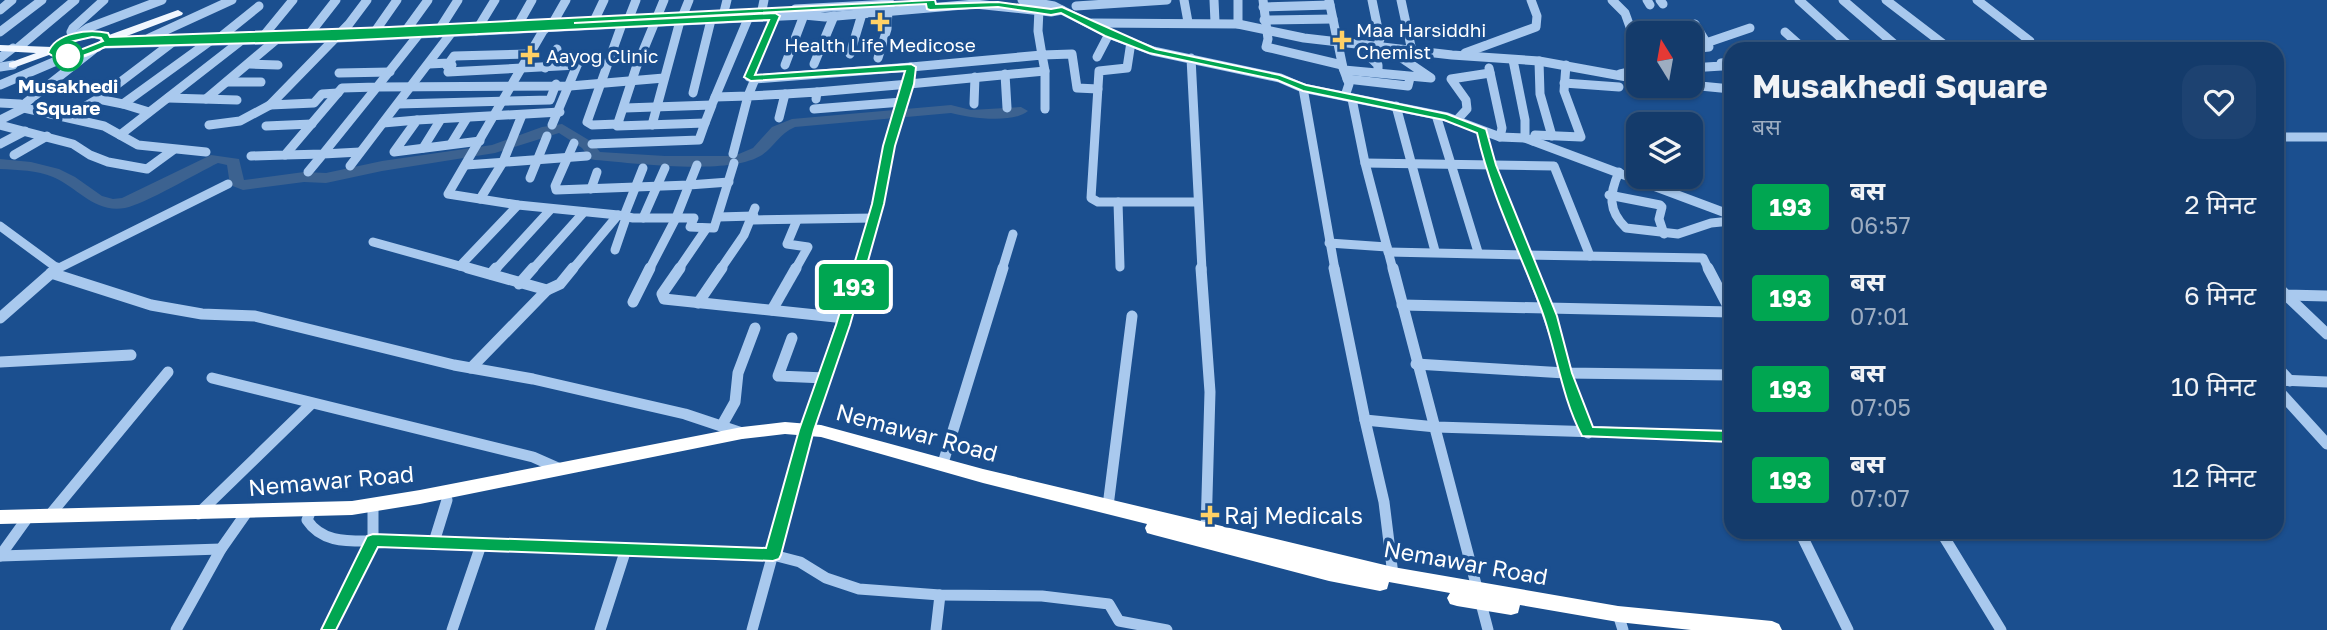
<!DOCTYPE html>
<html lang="hi">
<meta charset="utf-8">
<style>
:root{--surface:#143b6b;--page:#1d4271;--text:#f1f3f6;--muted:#9dadc1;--line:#33557e}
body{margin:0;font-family:"Golos Text","Noto Sans Devanagari",sans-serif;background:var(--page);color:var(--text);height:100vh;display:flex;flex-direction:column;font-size:26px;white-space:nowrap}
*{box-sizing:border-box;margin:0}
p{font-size:23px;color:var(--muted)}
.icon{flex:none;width:38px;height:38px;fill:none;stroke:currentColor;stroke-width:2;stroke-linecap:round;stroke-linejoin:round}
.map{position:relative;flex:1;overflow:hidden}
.side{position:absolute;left:1724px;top:42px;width:560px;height:497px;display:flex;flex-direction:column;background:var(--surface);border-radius:21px;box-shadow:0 2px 5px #0004,0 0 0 2px var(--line)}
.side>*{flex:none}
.badge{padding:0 14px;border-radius:5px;font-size:24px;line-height:46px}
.needle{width:46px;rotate:349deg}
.tools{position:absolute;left:1626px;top:21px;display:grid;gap:14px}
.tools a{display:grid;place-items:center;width:77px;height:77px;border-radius:14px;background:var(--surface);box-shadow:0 2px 5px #0004,0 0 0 2px var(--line);font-size:35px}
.map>.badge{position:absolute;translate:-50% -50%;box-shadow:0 0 0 4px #fff}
.round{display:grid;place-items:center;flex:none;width:74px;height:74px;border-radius:21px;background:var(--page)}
.summary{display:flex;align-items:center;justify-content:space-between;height:119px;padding:0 28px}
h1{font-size:33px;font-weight:700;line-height:52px}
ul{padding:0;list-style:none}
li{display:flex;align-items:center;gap:21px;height:91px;padding:0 28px}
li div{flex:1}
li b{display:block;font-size:26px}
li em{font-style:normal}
li .badge{min-width:77px;font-weight:700;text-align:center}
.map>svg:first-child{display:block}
</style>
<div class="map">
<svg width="2327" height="630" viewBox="0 0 2327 630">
<rect width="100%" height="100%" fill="#1b4f8f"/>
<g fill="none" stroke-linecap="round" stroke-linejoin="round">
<!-- river -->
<path fill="#3c6290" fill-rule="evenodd" d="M951,105L971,110L1021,107L1028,111C1013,124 969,118 951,113L795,127C779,134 775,146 762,155C729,176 635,163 595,160L590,159L582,148L559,133L495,153L382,171L326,183L304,182L243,190L230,185L227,165L218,163C197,173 145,204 125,208C93,213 79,188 53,177C37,170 18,170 0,169V159L31,162L59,169L75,177L102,196L113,199L122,198L211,155L239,159L244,180L304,172L326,173L382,161L492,145L542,127L562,124L592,142L600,152L665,156H734L753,148L772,127L792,119Z"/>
<!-- minor-far1 -->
<g stroke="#a9c9ee" stroke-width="9">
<path d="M566,0L554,21L543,31L448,194L518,205L618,215L572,270"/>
<path d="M1022,0L1054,6L1109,34L1153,51L1280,78L1303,88L1447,117L1500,137L1525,138L1731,215"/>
<path d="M1184,0L1188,22"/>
<path d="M1214,0L1215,22"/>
<path d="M1238,0V24"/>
<path d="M1263,0L1268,39L1266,47L1342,65"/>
<path d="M1329,0L1343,68L1349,84L1345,96"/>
<path d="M1372,0L1380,39L1377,47"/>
<path d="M1401,0L1412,51"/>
<path d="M1612,0L1625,13L1638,49"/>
<path d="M1647,0L1650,5"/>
<path d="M1660,0L1663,4"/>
<path d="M1799,0L1853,49"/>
<path d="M1843,0L1900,49"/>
<path d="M1886,0L1950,49"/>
<path d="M1977,0L2030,41"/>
<path d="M1076,6L1167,0"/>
<path d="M1263,7L1330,5"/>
<path d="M795,9L891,4"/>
<path d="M1039,9L1038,31L1042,55L1072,54L1077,88L1098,89"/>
<path d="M0,10L12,0"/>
<path d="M762,10L764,0"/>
<path d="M724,12L727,0"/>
<path d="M683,15L689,0"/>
<path d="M629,18L636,0"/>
<path d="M595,19L604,0"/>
<path d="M1264,20L1333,19"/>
<path d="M519,23L532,0"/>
<path d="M1092,23L1238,24L1304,38L1452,55L1539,61L1638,79"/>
<path d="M407,29L428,0"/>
<path d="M376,30L397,0"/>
<path d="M476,31L495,0"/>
<path d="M0,32L42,0"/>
<path d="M311,32L336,0"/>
<path d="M1785,32L1804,49"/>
<path d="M437,33L458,0"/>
<path d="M265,34L293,0"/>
<path d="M74,35L71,32L73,28L104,0"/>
<path d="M223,35L259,6"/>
<path d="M75,37L88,28L162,0"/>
<path d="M149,38L232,0"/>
<path d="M1131,42L1127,68L1099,71L1091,198L1098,202H1197"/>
<path d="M1706,43L1750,28"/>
<path d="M103,44L337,38L804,15L825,17L975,4L1051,12L1062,10"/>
<path d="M1367,45L1369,56L1378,65V72"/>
<path d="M19,47L75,0"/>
<path d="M1690,49L1709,47L1695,24"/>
<path d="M1465,53L1536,27L1537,16L1531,0"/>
<path d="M850,54L862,14"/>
<path d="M1042,55L1045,71L909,84L911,67Z"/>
<path d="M1097,57L1109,34"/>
<path d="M0,58L13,48"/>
<path d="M878,58L887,29L888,10"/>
<path d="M1191,58L1202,270"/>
<path d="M1513,60L1525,120V138"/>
<path d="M1539,61L1540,94L1552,136"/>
<path d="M449,63L447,66L452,65L448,72L577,65"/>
<path d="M250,64L278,65"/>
<path d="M429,64L449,63L454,56L530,54"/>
<path d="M814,64L834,16"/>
<path d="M785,65L804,15"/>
<path d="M0,67L13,65"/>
<path d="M545,68L557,49"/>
<path d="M1489,68L1502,128L1500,137"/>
<path d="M1690,68L1722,66L1721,63L1731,62"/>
<path d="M1344,70L1431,78L1387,48"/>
<path d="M1045,71V109"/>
<path d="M339,73L390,72"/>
<path d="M1005,74L1007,108"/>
<path d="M1620,74L1638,70"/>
<path d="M755,79L911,67"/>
<path d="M1347,79L1408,86L1410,78"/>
<path d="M227,82H261"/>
<path d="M1564,83L1619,87"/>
<path d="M0,85L68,56"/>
<path d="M1690,85L1731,89"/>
<path d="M1665,86L1673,92"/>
<path d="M1303,88L1335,270"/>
<path d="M817,92L909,84L902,102"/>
<path d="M338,93L322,94L314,103L270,105L349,24L367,0"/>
<path d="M693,93L711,20"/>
<path d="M785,94L817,92L816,99"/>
<path d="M715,97L748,96L755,79L749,77L775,17"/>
<path d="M168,98L237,100"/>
<path d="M98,99L123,104L210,41"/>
<path d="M206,99L277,39"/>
<path d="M1352,99L1365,163L1393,270"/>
<path d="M713,102L750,14"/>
<path d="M0,103L20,104L24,108L104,126L138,145L206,152"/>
<path d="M123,104L149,112"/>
<path d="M398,104L550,100L556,84"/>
<path d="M974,104L975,77"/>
<path d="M23,105L93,50"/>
<path d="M1396,106L1435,251"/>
<path d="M625,108L712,105L705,123"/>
<path d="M814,109L902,102L859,270"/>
<path d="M1436,115L1478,252"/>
<path d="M67,117L98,99L173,42"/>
<path d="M0,120L24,108"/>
<path d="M1456,121L1467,109L1466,100L1451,79L1490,73"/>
<path d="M383,123L417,120"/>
<path d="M618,124L592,125L587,122L622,24"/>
<path d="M0,125L73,144L90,155L108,162L147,169L173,150"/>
<path d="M209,125L240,121L270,105"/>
<path d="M552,125L581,56"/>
<path d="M652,125L680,21"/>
<path d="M266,126L312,124"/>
<path d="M120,135L242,40"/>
<path d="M2277,137H2327"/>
<path d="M480,141L394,152L417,120L560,112"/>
<path d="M1533,141L1535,135L1581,137L1564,91L1566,65"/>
<path d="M574,143L555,186L556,190L689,185L697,165"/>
<path d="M0,144L25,131"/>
<path d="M451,144L467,118"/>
<path d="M592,144L699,140L705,123L617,126L636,68L664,0"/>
<path d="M423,148L441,119"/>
<path d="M733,154L748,96L785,94L779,118"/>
<path d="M14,155L47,136"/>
<path d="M285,155L323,154L377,87L570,86L664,78"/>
<path d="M251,156L285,155L342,88L377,87L419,34"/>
<path d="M1365,163L1554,166L1590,256"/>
<path d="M466,165L587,156"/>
<path d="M350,166L452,32"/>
<path d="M308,172L323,154L360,152"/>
<path d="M1619,172C1609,194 1608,211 1626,228L1678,234L1711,223L1731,221"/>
<path d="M530,178L547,136"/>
<path d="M591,189L597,172"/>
<path d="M1609,195L1660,205L1662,207L1659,219L1664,234"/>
<path d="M480,199L503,162L522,115"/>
<path d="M1118,202L1120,267"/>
<path d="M618,215L633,218H694L690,227L714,228L734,163"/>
<path d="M624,216L643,168"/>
<path d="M718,217L754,216"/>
<path d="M643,218L665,168"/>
<path d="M753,220L874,218"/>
<path d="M0,226L57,268"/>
<path d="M373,242L474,270"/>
<path d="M1329,243L1387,247"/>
<path d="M615,250L626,218"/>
<path d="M1388,252L1525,255L1490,165L1482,131"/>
<path d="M460,266L518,205"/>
<path d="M55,270L228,184"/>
<path d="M495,270L551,209"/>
<path d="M532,270L584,212"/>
<path d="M649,270L676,218L689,185L729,182"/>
<path d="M678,270L706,229"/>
<path d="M720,270L744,235L755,208"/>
<path d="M795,270L808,247L787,244L797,220"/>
<path d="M1002,270L1013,234"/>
<path d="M1531,270L1525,255L1703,258L1709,270"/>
</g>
<!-- minor -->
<g stroke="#a9c9ee" stroke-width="11">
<path d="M468,268L547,290L560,284L573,268"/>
<path d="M680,268L662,294L664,299L845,318"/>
<path d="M1201,268L1210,392L1206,531"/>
<path d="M1334,268L1365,420L1436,427L1731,436"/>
<path d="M1393,268L1488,630"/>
<path d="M1530,268C1553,322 1567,378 1588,433"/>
<path d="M1708,268L1731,312"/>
<path d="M51,273L151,305L202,314L255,316L454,365L533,379L685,414L742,433"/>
<path d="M491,274L496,268"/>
<path d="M519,284L533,268"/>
<path d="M2277,286L2286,295L2327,296"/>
<path d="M2286,295L2327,334"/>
<path d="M633,302L650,268"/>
<path d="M698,303L722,268"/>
<path d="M1402,305L1731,312"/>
<path d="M772,310L796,268"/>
<path d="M0,318L57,268"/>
<path d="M792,338L778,376L825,378"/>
<path d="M0,362L131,355"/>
<path d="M1416,364L1565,373L1731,375"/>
<path d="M2277,367L2290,381"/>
<path d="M471,368L547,290"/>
<path d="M212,378L533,457L558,468"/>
<path d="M2277,380L2327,382"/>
<path d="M2277,389L2327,444"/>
<path d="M1365,420L1384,502L1393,575"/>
<path d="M722,425L735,402L738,373L755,328"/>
<path d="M943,463L1003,268"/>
<path d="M373,504V541L773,555L800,562L826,578L859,589L940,595L1042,596L1109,604L1119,621L1167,630"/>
<path d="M1108,506L1132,316"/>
<path d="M311,510L307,520C322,543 348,541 373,541L330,630"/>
<path d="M198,514L310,405"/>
<path d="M49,516L168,372"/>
<path d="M1800,532L1848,630"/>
<path d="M1941,532L2001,630"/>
<path d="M434,542L447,500"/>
<path d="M0,556L221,549"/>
<path d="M0,556L28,517"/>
<path d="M1618,614L1623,630"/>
<path d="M176,630L221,549L247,512"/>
<path d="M452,630L481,545"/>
<path d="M600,630L626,549"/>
<path d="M752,630L807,430L859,268"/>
<path d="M936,630L940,595"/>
</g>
<!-- major -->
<path fill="#f0f6ff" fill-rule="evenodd" d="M178,10L183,13L182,15L111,42L100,51L86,57L67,60L49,55L13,68L9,67V63L36,53L0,51V45L52,47C62,33 92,30 108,33L109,35ZM92,37L101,40C89,50 76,55 59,52L64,45Z"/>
<!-- highway -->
<path fill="#fff" fill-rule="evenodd" d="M785,422L821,425L983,469L1393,567L1618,606L1772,621L1779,624L1782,630H1691L1618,622L1520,605L1518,613L1511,615L1457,606L1450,604L1447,598L1450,593L1389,582L1387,589L1380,591L1329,581L1154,535L1147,533L1145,528L1147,524L983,483L821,437L785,434L742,439L420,504L352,515L0,524V510L352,501L420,490L742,427Z"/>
</g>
<!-- line -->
<path fill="#00a651" stroke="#fff" stroke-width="2" fill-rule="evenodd" d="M932,0H935L936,4L998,2L1051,9L1062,7L1156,49L1280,75L1306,85L1447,114L1486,129L1496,165L1557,316L1572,373L1593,427L1731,431L1738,436L1731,442L1582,436C1562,398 1557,355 1543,314C1521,254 1491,196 1477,133L1444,120L1303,91L1277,80L1149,53L1105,36L1061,13L1051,15L998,7L930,10L927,9L926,4L574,23L775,13L780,16L755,75L911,64L916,67L914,84L895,146L884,204L850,325L814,430L781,555L779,559L773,561L378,547L336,630H321L367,536L373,534L766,548L799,430L836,325L872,204L883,146L905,71L751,81L744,77L769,20L337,41L105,47C86,55 65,66 48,53C55,32 89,29 108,33L110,37L389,27ZM92,37L101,38L103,41L75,52L59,51L70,42Z"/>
<!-- markers -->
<g fill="#ffd166" stroke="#1b4f8f" stroke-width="2.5">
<path d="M876.5 11.5h7v7h7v7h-7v7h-7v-7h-7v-7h7z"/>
<path d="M1338.5 29.5h7v7h7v7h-7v7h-7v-7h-7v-7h7z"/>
<path d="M526.5 44.5h7v7h7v7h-7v7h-7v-7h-7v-7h7z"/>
<path d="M1206.5 504.5h7v7h7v7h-7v7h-7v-7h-7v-7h7z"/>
</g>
<circle fill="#fff" stroke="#00a651" stroke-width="3.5" cx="68" cy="56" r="14"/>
<g text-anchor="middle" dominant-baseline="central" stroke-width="7" stroke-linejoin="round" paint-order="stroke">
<!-- far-poi labels -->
<g font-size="19" fill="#fff" stroke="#1b4f8f" text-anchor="start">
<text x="1356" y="29">Maa Harsiddhi<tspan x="1356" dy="22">Chemist</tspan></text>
<text x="880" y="44" text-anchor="middle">Health Life Medicose</text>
<text x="546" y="55">Aayog Clinic</text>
</g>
<!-- far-stop labels -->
<g font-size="19" font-weight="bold" fill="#fff" stroke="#1b4f8f">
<text x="68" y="85">Musakhedi<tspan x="68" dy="22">Square</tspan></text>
</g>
<!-- street labels -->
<g font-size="23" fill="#fff" stroke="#1b4f8f">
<text transform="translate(917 432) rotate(15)">Nemawar Road</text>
<text transform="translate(331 480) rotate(-5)">Nemawar Road</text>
<text transform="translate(1466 562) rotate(10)">Nemawar Road</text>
</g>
<!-- poi labels -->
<g font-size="23" fill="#fff" stroke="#1b4f8f" text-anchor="start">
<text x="1224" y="515">Raj Medicals</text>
</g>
</g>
</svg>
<div class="tools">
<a><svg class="needle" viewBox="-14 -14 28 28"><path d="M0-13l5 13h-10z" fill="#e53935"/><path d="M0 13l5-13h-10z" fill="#9dadc1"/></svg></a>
<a><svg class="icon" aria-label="layers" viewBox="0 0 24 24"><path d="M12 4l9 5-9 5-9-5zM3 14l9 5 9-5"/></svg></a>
</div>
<b class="badge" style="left:854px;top:287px;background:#00a651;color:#fff">193</b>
<section class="side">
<div class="summary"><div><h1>Musakhedi Square</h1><p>बस</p></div><a class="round"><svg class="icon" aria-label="heart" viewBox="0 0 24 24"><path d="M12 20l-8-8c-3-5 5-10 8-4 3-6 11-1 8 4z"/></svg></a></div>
<ul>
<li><span class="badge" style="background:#00a651;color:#fff">193</span><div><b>बस</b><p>06:57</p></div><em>2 मिनट</em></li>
<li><span class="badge" style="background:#00a651;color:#fff">193</span><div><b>बस</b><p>07:01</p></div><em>6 मिनट</em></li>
<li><span class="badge" style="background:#00a651;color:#fff">193</span><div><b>बस</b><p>07:05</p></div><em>10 मिनट</em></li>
<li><span class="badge" style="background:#00a651;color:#fff">193</span><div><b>बस</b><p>07:07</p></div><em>12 मिनट</em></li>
</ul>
</section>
</div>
